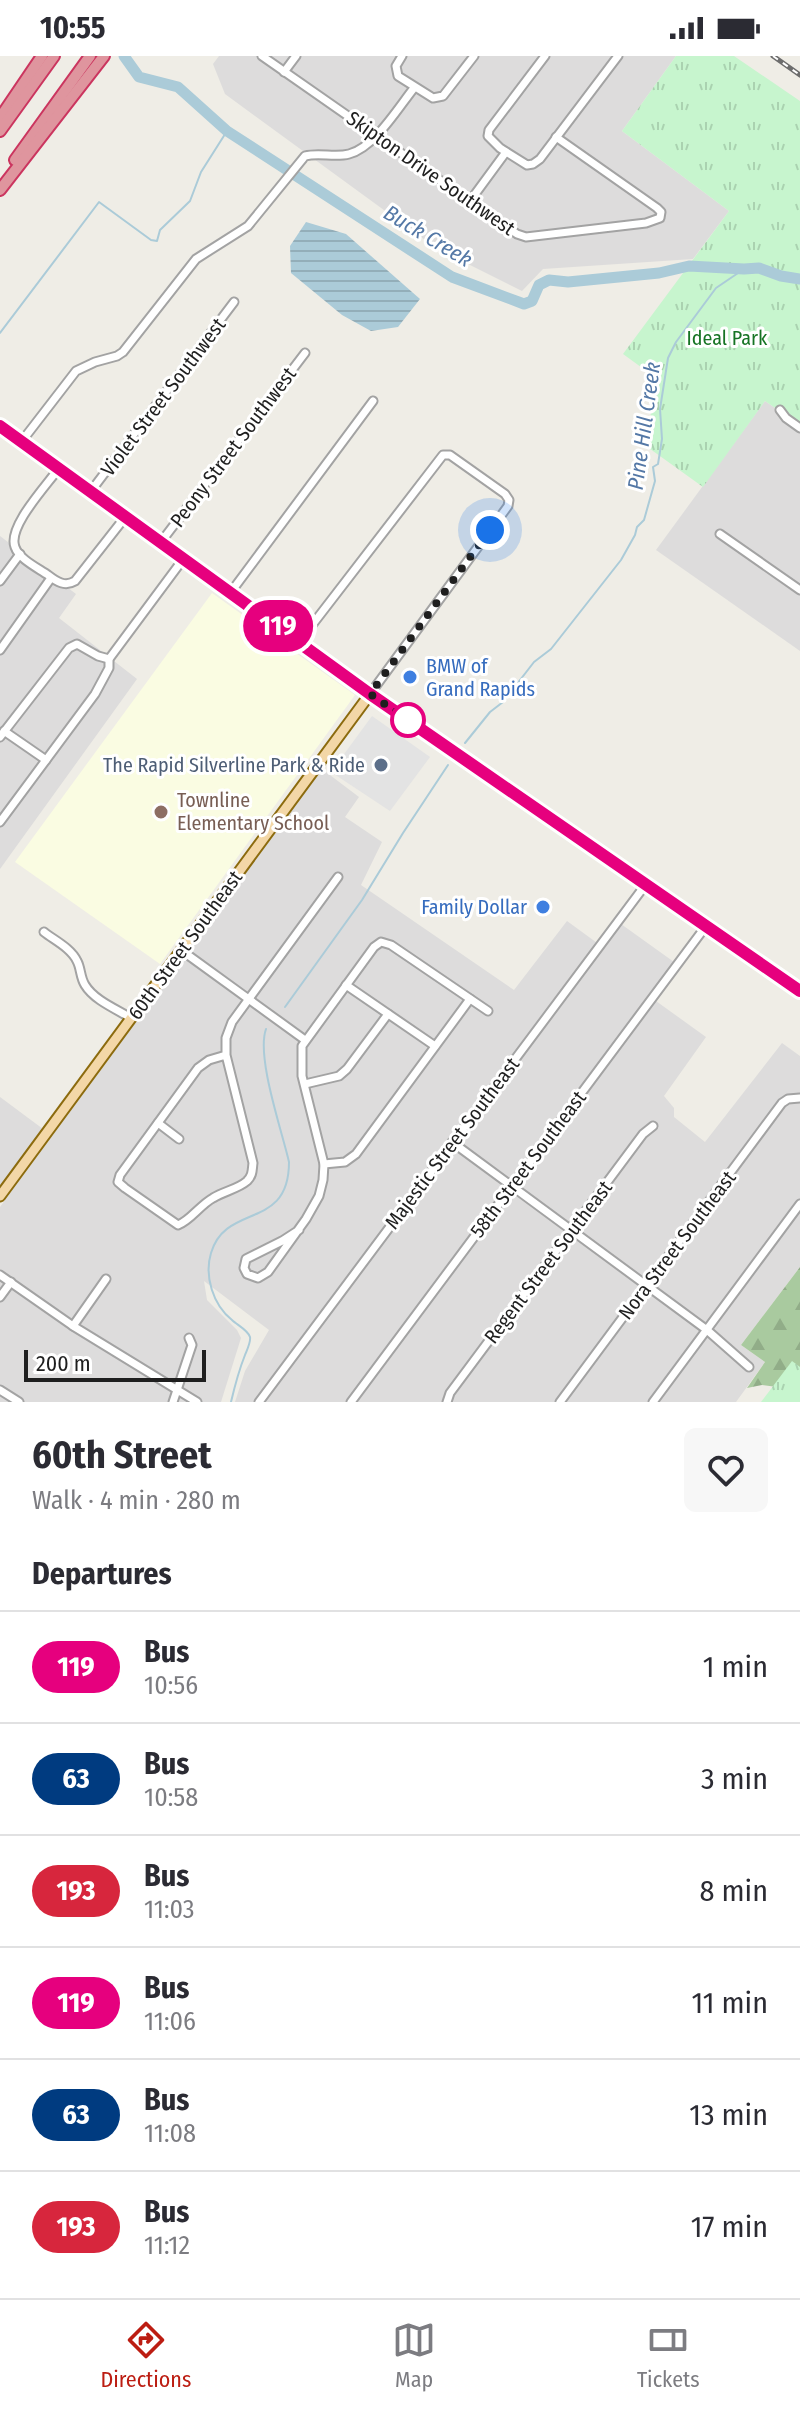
<!DOCTYPE html>
<meta charset="utf-8">
<style>
:root{--surface:#fff;--page:#f7f7f7;--text:#2b2b33;--muted:#7c7c81;--line:#e1e1e2;--accent:#bc1d12}
body{margin:0;font-family:"Fira Sans Condensed",sans-serif;background:var(--page);color:var(--text);height:100vh;display:flex;flex-direction:column;font-size:30px;white-space:nowrap}
*{box-sizing:border-box;margin:0}
p{font-size:26px;color:var(--muted)}
.icon{flex:none;width:44px;height:44px;fill:none;stroke:currentColor;stroke-width:2;stroke-linecap:round;stroke-linejoin:round}
.map{position:relative;height:1346px;overflow:hidden}
.panel{display:flex;flex-direction:column;background:var(--surface);flex:1}
.panel>*{flex:none}
.badge{padding:0 16px;border-radius:26px;font-size:28px;line-height:52px}
.scale{position:absolute;left:24px;bottom:20px;width:182px;box-sizing:border-box;padding-left:8px;border:4px solid #1f1f1f;border-top:0;font-size:22px;line-height:28px;white-space:nowrap;color:#1f1f1f;-webkit-text-stroke:6px #fff;paint-order:stroke}
.you{position:absolute;width:40px;height:40px;margin:-20px;border:6px solid #fff;border-radius:50%;background:#1a73e8;box-shadow:0 0 0 12px #1a73e833}
.map>.badge{position:absolute;translate:-50% -50%;box-shadow:0 0 0 4px #fff}
h2{padding:0 32px;font-size:30px;line-height:72px}
.round{display:grid;place-items:center;flex:none;width:84px;height:84px;border-radius:12px;background:var(--page)}
.summary{display:flex;align-items:center;justify-content:space-between;height:136px;padding:0 32px}
h1{font-size:38px;font-weight:700;line-height:60px}
ul{padding:0;list-style:none}
li{display:flex;align-items:center;gap:24px;height:112px;padding:0 32px;border-top:2px solid var(--line)}
li div{flex:1}
li b{display:block;font-size:30px}
li em{font-style:normal}
li .badge{min-width:88px;font-weight:700;text-align:center}
.status{display:flex;justify-content:space-between;align-items:center;height:56px;padding:0 40px;background:var(--surface);direction:ltr}
.status svg{height:22px;fill:currentColor}
.tabs{display:flex;justify-content:space-around;align-items:center;height:112px;border-top:2px solid var(--line);background:var(--surface);font-size:22px;color:var(--muted)}
.tabs a{display:grid;justify-items:center;gap:4px}
.tabs .current{color:var(--accent)}
.map>svg:first-child{display:block}
</style>
<div class="status"><b>10:55</b><svg viewBox="0 0 49 12"><path d="M0 12V9h3v3zM5 12V6h3v6zM10 12V3h3v9zM15 12V0h3v12zM26 1h20v11H26zM47 4h2v5h-2z"/></svg></div>
<div class="map">
<svg width="800" height="1346" viewBox="0 0 800 1346">
<defs>
<pattern id="forest-firs" width="22" height="20" patternUnits="userSpaceOnUse" patternTransform="scale(2)"><rect width="22" height="20" fill="#a9ca9f"/><path d="M5 1l3.5 6h-7zM16 11l3.5 6h-7z" fill="#91ad88"/></pattern>
<pattern id="park-tufts" width="24" height="20" patternUnits="userSpaceOnUse" patternTransform="scale(2)"><rect width="24" height="20" fill="#c7f5ce"/><path d="M3 7l-1-3M5 7V3M7 7l1-3M15 17l-1-3M17 17v-4M19 17l1-3" fill="none" stroke="#aad2b0"/></pattern>
<pattern id="water-rules" width="6" height="5" patternUnits="userSpaceOnUse" patternTransform="scale(2)"><rect width="6" height="5" fill="#abcbd8"/><path d="M0 2.5h6" fill="none" stroke="#93aeb9"/></pattern>
</defs>
<rect width="100%" height="100%" fill="#efede6"/>
<!-- residential -->
<g fill="#dddcdc">
<path d="M219,0H676L622,75L729,155L693,203L543,213L522,235L436,192L225,38L213,8Z"/>
<path d="M765,345L800,369V595L656,494Z"/>
<path d="M0,480L76,538L59,562L137,623L0,813Z"/>
<path d="M322,713L359,741L345,761L382,786L361,829L514,934L567,865L604,892L621,868L674,906L649,940L706,981L664,1040L674,1052V1061L705,1086L782,987L800,1000V1211L741,1289L765,1306L736,1346H235L245,1315L269,1274L204,1225L207,1244L237,1274L241,1282L221,1346H0V1151Z"/>
<path d="M0,1041L43,1073L0,1132Z"/>
</g>
<!-- education -->
<path fill="#fafce2" d="M212,537L355,639L160,908L15,806Z"/>
<!-- forest -->
<path fill="url(#forest-firs)" d="M800,1211V1334L762,1329L747,1332L765,1306L741,1289Z"/>
<!-- park -->
<g fill="url(#park-tufts)">
<path d="M676,0H734L800,45V369L765,345L703,431L646,390L656,322L623,298L729,155L622,75Z"/>
<path d="M792,1305L800,1311V1346H761Z"/>
</g>
<!-- parking -->
<path fill="#e3e3e3" d="M372,660L430,701L390,755L331,716Z"/>
<!-- water -->
<path fill="url(#water-rules)" d="M306,166L346,178L420,243L398,271L371,275L342,259L291,217L290,190Z"/>
<g fill="none" stroke-linecap="round" stroke-linejoin="round">
<!-- stream -->
<g stroke="#abcbd8" stroke-width="2">
<path d="M0,277L99,146L151,184L157,185L160,174L190,145L201,116L227,75"/>
<path d="M465,687L490,656L503,646L534,606L551,593L621,504L635,479L637,471L644,464L655,425L653,411L658,408L662,383L660,353L668,302L676,286L716,232L744,213"/>
<path d="M285,951L362,844L403,777L448,709"/>
<path d="M231,1346C235,1329 239,1314 245,1299C247,1294 251,1286 250,1281C248,1274 237,1269 232,1264C213,1249 204,1220 211,1197C226,1146 289,1175 289,1106C282,1075 256,1001 266,973"/>
</g>
<!-- river -->
<path stroke="#abcbd8" stroke-width="11" d="M124,0L139,21L178,31L227,75L452,221L524,248L532,245L539,229L549,224L568,226L659,217L689,210L744,213L759,212L781,220L800,223"/>
<defs>
<g id="minor">
<path d="M262,0L517,178L526,181L646,167L660,162L661,156L657,152L556,81"/>
<path d="M402,0L396,10L398,20L433,42L443,40L474,0"/>
<path d="M545,0L489,74L488,80L500,92L527,109L533,108L540,103L618,0"/>
<path d="M284,16L296,0"/>
<path d="M470,145L506,96"/>
<path d="M780,354L786,362L800,372"/>
<path d="M22,385L76,315L95,306L117,300L123,296L196,203L248,170L305,100C320,96 334,102 349,98C374,92 398,52 414,32"/>
<path d="M59,412C47,429 7,471 15,491C19,503 38,512 48,519C57,526 65,531 75,525L126,460"/>
<path d="M91,435L234,246"/>
<path d="M720,478L800,534"/>
<path d="M161,486L305,297"/>
<path d="M0,525L20,498"/>
<path d="M231,536L373,345"/>
<path d="M299,586L443,399H450L505,438L509,444L508,450L370,638"/>
<path d="M0,594L51,522"/>
<path d="M4,675L46,704"/>
<path d="M0,681L69,592L77,588L98,600L109,603"/>
<path d="M0,766L95,638L109,612V603L184,502"/>
<path d="M44,876C54,884 71,892 77,905C81,912 80,921 85,929C94,944 116,953 131,962"/>
<path d="M181,894L305,984"/>
<path d="M346,929L435,990"/>
<path d="M226,999L209,1004L198,1012L120,1119L118,1126L125,1132L178,1169C190,1165 200,1149 213,1142C224,1135 238,1133 247,1125C253,1119 252,1114 253,1107L226,999V982L232,966L338,821"/>
<path d="M305,1028L339,1020L347,1013L388,958"/>
<path d="M158,1067L179,1083"/>
<path d="M452,1086L707,1274L749,1311"/>
<path d="M324,1108L345,1106L356,1098L470,943"/>
<path d="M299,1174L282,1185L246,1203L244,1212L247,1218L258,1222L268,1216L306,1163L319,1140L323,1124L324,1108L302,1020V990L374,891L381,886L391,889L488,955"/>
<path d="M0,1219L73,1270L197,1346"/>
<path d="M0,1241L11,1226"/>
<path d="M73,1270L106,1223"/>
<path d="M0,1334L19,1346"/>
<path d="M173,1346L192,1289L189,1282"/>
<path d="M259,1346L646,828"/>
<path d="M351,1346L706,870"/>
<path d="M447,1346L450,1337L643,1078L653,1070"/>
<path d="M560,1346L782,1047L788,1043L800,1042"/>
<path d="M653,1346L800,1148"/>
</g>
<g id="major">
<path d="M0,370L370,638L800,935"/>
<path d="M0,1140L370,638"/>
</g>
<g id="highway">
<path d="M0,62L42,0"/>
<path d="M0,75L54,0"/>
<path d="M15,104L90,0"/>
<path d="M0,134L104,0"/>
</g>
</defs>
<!-- minor casing -->
<use href="#minor" stroke="#a3a3a3" stroke-width="11"/>
<!-- major casing -->
<use href="#major" stroke="#8c6b0e" stroke-width="13"/>
<!-- highway casing -->
<use href="#highway" stroke="#cb355f" stroke-width="14"/>
<!-- minor -->
<use href="#minor" stroke="#fff" stroke-width="7"/>
<!-- major -->
<use href="#major" stroke="#f3d7a7" stroke-width="9"/>
<!-- highway -->
<use href="#highway" stroke="#df959e" stroke-width="10"/>
<defs>
<path id="rail" d="M773,0L800,19"/>
</defs>
<!-- rail casing -->
<use href="#rail" stroke="#6d6d6d" stroke-width="5"/>
<!-- rail -->
<use href="#rail" stroke="#fff" stroke-width="2" stroke-dasharray="6" stroke-linecap="butt"/>
</g>
<g fill="none" stroke-linecap="round" stroke-linejoin="round">
<defs>
<path id="line" d="M0,370L370,638L800,935"/>
</defs>
<!-- line casing -->
<use href="#line" stroke="#fff" stroke-width="18"/>
<!-- line -->
<use href="#line" stroke="#e6007e" stroke-width="12"/>
<!-- walk -->
<path stroke="#1f1f1f" stroke-width="8" stroke-dasharray="0 14.4" d="M408,664L370,638L490,474"/>
</g>
<!-- markers -->
<g fill="#3f7fe0" stroke="#fff" stroke-width="3">
<circle cx="410" cy="621" r="8"/>
<circle cx="543" cy="851" r="8"/>
</g>
<circle fill="#fff" stroke="#e6007e" stroke-width="4" cx="408" cy="664" r="16"/>
<circle fill="#5c6f8a" stroke="#fff" stroke-width="3" cx="381" cy="709" r="8"/>
<circle fill="#8d6e63" stroke="#fff" stroke-width="3" cx="161" cy="756" r="8"/>
<g text-anchor="middle" dominant-baseline="central" stroke-width="6" stroke-linejoin="round" paint-order="stroke">
<!-- street labels -->
<g font-size="20" fill="#1f1f1f" stroke="#fff">
<text transform="translate(431 117) rotate(35)">Skipton Drive Southwest</text>
<text transform="translate(163 341) rotate(-53)">Violet Street Southwest</text>
<text transform="translate(233 391) rotate(-53)">Peony Street Southwest</text>
<text transform="translate(185 889) rotate(-54)">60th Street Southeast</text>
<text transform="translate(452 1087) rotate(-53)">Majestic Street Southeast</text>
<text transform="translate(528 1108) rotate(-53)">58th Street Southeast</text>
<text transform="translate(677 1189) rotate(-53)">Nora Street Southeast</text>
<text transform="translate(548 1206) rotate(-53)">Regent Street Southeast</text>
</g>
<!-- park labels -->
<g font-size="20" fill="#167424" stroke="#fff">
<text x="727" y="282">Ideal Park</text>
</g>
<!-- shop labels -->
<g font-size="20" fill="#366cbe" stroke="#fff" text-anchor="start">
<text x="426" y="610">BMW of<tspan x="426" dy="23">Grand Rapids</tspan></text>
<text x="527" y="851" text-anchor="end">Family Dollar</text>
</g>
<!-- service labels -->
<g font-size="20" fill="#4e5e75" stroke="#fff" text-anchor="end">
<text x="365" y="709">The Rapid Silverline Park &amp; Ride</text>
</g>
<!-- education labels -->
<g font-size="20" fill="#785e54" stroke="#fff" text-anchor="start">
<text x="177" y="744">Townline<tspan x="177" dy="23">Elementary School</tspan></text>
</g>
<!-- water labels -->
<g font-size="22" font-style="italic" fill="#5478a6" stroke="#fff">
<text transform="translate(428 180) rotate(31)">Buck Creek</text>
<text transform="translate(644 370) rotate(-82)">Pine Hill Creek</text>
</g>
</g>
</svg>
<div class="scale">200 m</div>
<div class="you" style="left:490px;top:474px"></div>
<b class="badge" style="left:278px;top:570px;background:#e6007e;color:#fff">119</b>
</div>
<section class="panel">
<div class="summary"><div><h1>60th Street</h1><p>Walk · 4 min · 280 m</p></div><a class="round"><svg class="icon" aria-label="heart" viewBox="0 0 24 24"><path d="M12 20l-8-8c-3-5 5-10 8-4 3-6 11-1 8 4z"/></svg></a></div>
<h2>Departures</h2>
<ul>
<li><span class="badge" style="background:#e6007e;color:#fff">119</span><div><b>Bus</b><p>10:56</p></div><em>1 min</em></li>
<li><span class="badge" style="background:#003b80;color:#fff">63</span><div><b>Bus</b><p>10:58</p></div><em>3 min</em></li>
<li><span class="badge" style="background:#d7263d;color:#fff">193</span><div><b>Bus</b><p>11:03</p></div><em>8 min</em></li>
<li><span class="badge" style="background:#e6007e;color:#fff">119</span><div><b>Bus</b><p>11:06</p></div><em>11 min</em></li>
<li><span class="badge" style="background:#003b80;color:#fff">63</span><div><b>Bus</b><p>11:08</p></div><em>13 min</em></li>
<li><span class="badge" style="background:#d7263d;color:#fff">193</span><div><b>Bus</b><p>11:12</p></div><em>17 min</em></li>
</ul>
</section>
<nav class="tabs">
<a class="current"><svg class="icon" aria-label="directions" viewBox="0 0 24 24"><path d="M12 3l9 9-9 9-9-9zM9 14v-3h6M13 9l2 2-2 2"/></svg>Directions</a>
<a><svg class="icon" aria-label="map" viewBox="0 0 24 24"><path d="M3 6l6-2 6 2 6-2v14l-6 2-6-2-6 2zM9 4v14M15 6v14"/></svg>Map</a>
<a><svg class="icon" aria-label="tickets" viewBox="0 0 24 24"><path d="M3 7h18v10H3zM15 7v10"/></svg>Tickets</a>
</nav>
